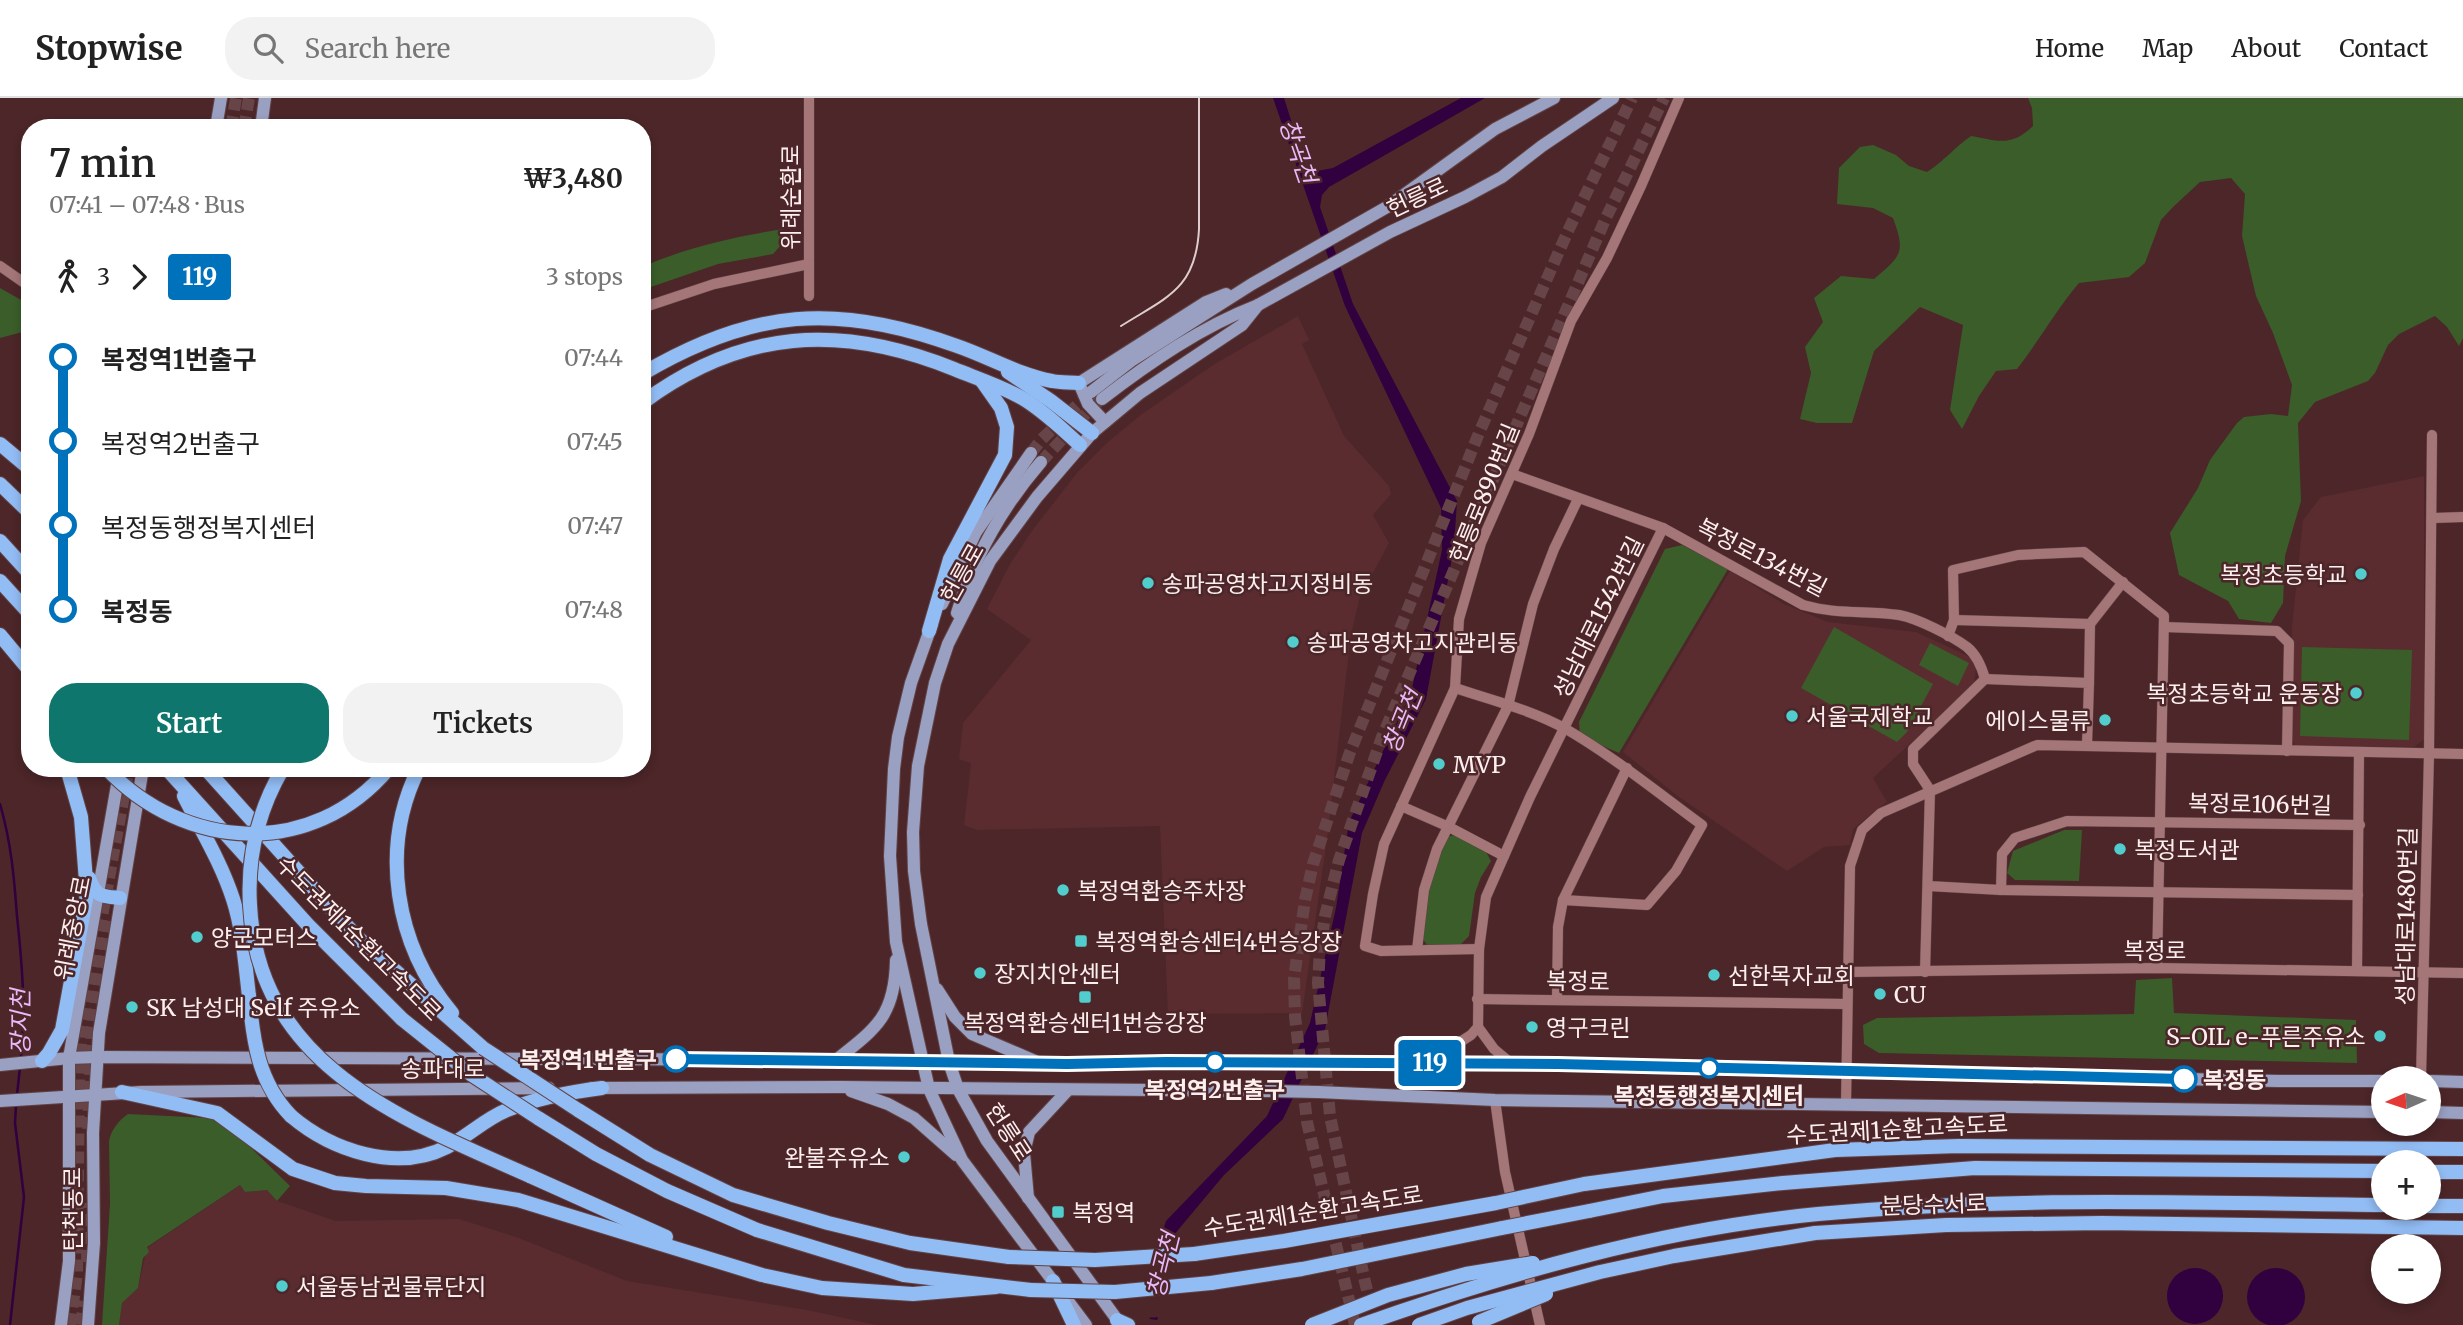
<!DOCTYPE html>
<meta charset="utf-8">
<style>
:root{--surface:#fff;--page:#f2f2f2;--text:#222;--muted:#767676;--line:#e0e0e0;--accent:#0f766e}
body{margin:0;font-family:Merriweather,"Noto Sans KR",serif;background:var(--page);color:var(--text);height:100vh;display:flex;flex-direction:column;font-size:26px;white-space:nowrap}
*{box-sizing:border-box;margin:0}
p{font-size:23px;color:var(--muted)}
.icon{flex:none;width:38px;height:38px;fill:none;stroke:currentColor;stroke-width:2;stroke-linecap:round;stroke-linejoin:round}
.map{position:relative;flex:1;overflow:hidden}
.sheet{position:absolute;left:21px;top:21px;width:630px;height:658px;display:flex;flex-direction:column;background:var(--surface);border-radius:28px;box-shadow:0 4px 10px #0003}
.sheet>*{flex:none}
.badge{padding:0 14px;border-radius:5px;font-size:24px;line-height:46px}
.needle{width:46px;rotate:267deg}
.fabs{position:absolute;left:2371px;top:968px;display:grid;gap:14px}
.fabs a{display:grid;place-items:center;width:70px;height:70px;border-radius:50%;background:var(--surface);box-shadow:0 4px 10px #0003;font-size:35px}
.map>.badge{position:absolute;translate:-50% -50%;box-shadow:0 0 0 4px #fff}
.legs{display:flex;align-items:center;gap:10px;height:77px;padding:0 28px;font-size:23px}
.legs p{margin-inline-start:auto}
.head{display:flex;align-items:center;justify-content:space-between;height:119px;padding:0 28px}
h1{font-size:38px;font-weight:600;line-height:52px}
.button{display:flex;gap:14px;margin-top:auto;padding:14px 28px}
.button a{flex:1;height:80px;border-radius:28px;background:var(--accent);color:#fff;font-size:28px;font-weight:600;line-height:80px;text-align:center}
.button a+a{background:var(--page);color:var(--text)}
ul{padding:0 28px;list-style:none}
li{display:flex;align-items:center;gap:24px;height:84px;font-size:26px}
li i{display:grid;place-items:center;width:10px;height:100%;margin:0 9px;background:currentColor}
li i::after{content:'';width:18px;height:18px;margin:-9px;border:5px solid;border-radius:50%;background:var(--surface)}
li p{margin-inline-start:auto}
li:first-child i{background:linear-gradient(#0000 50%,currentColor 0)}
li:last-child i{background:linear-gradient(currentColor 50%,#0000 0)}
header{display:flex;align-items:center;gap:42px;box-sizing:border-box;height:98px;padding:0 35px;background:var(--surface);border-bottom:2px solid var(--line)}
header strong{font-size:33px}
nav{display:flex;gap:38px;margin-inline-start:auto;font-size:24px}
.search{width:490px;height:63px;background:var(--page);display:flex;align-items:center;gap:18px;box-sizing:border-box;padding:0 24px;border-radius:28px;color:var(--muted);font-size:26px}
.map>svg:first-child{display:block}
</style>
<header>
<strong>Stopwise</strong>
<div class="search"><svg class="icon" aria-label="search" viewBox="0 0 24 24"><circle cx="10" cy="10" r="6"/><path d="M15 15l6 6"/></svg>Search here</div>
<nav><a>Home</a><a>Map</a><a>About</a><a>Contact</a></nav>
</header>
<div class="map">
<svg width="2463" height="1227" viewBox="0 0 2463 1227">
<rect width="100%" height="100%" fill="#4c2629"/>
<!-- built -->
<g fill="#5a2c30">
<path d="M1298,218L1309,242L1302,246L1344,338L1389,388L1391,396L1373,417L1389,445L1360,499L1351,536L1327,741L1302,915L1168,916L1160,728L977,732L964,727L971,665L959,661L963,625L1031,542L987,511L1010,466L1034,430L1077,375L1109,343L1142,316L1213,267Z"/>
<path d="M2424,378V641L2414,649L2295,647L2291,640L2292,529L2303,422L2321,399Z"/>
<path d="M1730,473L1784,506L1828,524L1916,534L1977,562L1974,586L1873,680L1887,704L1853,731L1850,747L1824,749L1787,773L1679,699L1623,654Z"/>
<path d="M240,1087L245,1094L267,1092L277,1103L336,1123L459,1121L516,1139L627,1183L807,1212L877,1227H119L122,1205L138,1190L147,1150Z"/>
</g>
<!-- green -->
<g fill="#3a5d29">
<path d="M2028,0H2463V240L2459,248L2447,229L2435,218L2399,236L2388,247L2375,275L2368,283L2315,304L2298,325L2301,403L2285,458L2283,505L2271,525L2239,521L2228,503L2179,477L2170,435L2198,390L2210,362L2237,325L2244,319L2271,316L2288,318L2292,287L2273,235L2256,198L2242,138L2245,96L2231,80L2200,84L2173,109L2161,122L2145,165L2129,179L2079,185C2056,212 2039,243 2017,271L1996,273L1979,298L1962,331L1950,312L1963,227L1920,209L1874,253L1852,325H1817L1800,321L1811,275L1805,249L1823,224L1814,200L1841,178L1874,181C1901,158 1906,155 1893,120L1873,110L1837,106L1839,70L1860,49L1873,47L1896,57L1909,68L1927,74C1943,64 1955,49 1971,38C1999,43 2011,49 2033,28L2032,10Z"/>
<path d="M783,131V145L773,156L718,166L642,192V169C688,149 734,139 783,131Z"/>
<path d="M0,190L30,207V232L0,240Z"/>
<path d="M1682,447L1728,471L1619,655L1580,638L1579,624L1665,451Z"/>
<path d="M1834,529L1933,586L1907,634L1897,644L1801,590Z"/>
<path d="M1930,545L1969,565L1958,588L1919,567Z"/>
<path d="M2302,549L2412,552L2409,642L2300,638Z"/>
<path d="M2064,732H2082L2079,783L2015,782L2007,775L2013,753Z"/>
<path d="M1458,736L1485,752L1491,763L1481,779L1475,795L1469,838L1461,846L1428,848L1422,840L1427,793L1447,739Z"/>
<path d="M2172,880L2174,915L2356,922L2357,965L1879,955L1864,946L1863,927L1877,920L2134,916L2136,882Z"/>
<path d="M128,1016L210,1020L238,1037L290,1088L277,1103L267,1092L245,1094L240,1087L147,1149L149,1154L143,1160L138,1190L122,1205L119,1227H102L110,1106L109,1043C111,1032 119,1022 128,1016Z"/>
</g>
<!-- water -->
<g fill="#30013e">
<path d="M1273,0H1284L1306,70L1312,74L1333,70L1461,0H1485L1329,89L1322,97L1320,109L1353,206L1457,403L1454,449L1426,601L1384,684L1362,735L1325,931L1283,1021L1224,1077L1168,1144L1160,1214L1157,1222L1150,1221L1140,1206L1166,1123L1267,1018L1310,925L1336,810L1349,724L1411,595L1442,452L1441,410L1345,208Z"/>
<circle cx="2195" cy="1198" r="28"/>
<circle cx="2276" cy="1199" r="29"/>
</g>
<!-- pier -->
<path fill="#4c2629" d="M1172,1146L1164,1214L1162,1219L1145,1220L1137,1206L1155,1147Z"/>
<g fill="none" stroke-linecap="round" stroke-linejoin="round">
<!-- stream -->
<g stroke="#30013e" stroke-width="2.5">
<path d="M0,706C11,744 14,778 17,818C22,865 26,912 21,959"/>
<path d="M17,997L20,969"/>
<path d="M10,1227L24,1099L15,1025L16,1007"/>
</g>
<!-- major-tunnel -->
<g stroke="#674447" stroke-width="12" stroke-dasharray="12 6" stroke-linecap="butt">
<path d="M231,30L236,0"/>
<path d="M244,30L249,0"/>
<path d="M1031,355L1042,341L1091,294"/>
<path d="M1041,364L1093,308L1102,301"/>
<path d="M88,1031L92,930L110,823"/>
<path d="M87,1164L88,1105"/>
<path d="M70,1227L77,1176L79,980L82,929L129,670"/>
<path d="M81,1227L84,1203"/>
<path d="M1355,1227L1307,1024L1295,918L1294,880L1305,802L1313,766L1349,657L1479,335L1568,133L1632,0"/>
<path d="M1376,1227L1365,1184L1330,1018L1318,885L1320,851L1325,818L1339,762L1382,639L1605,122L1664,0"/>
</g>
<defs>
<g id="minor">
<path d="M0,168L30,189"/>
<path d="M809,198V0"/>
<path d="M642,210L714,186L809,166"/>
<path d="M1512,376L1663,430L1803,507C1838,517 1864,512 1899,517C1917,520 1952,538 1967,549C1977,557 1982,570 1985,581L1913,651V666L1930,692L1925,874"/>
<path d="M2433,420L2463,419"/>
<path d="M1954,522L2090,526L2123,484"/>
<path d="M2164,529L2277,533L2289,545L2287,653"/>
<path d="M1948,538L1954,522L1953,472L2018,457L2084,454L2164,518L2157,870"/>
<path d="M1985,581L2089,585L2087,647"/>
<path d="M2089,585L2090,526"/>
<path d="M1455,590C1491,602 1532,612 1566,631C1614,659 1657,694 1702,727L1676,773L1647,807L1563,802"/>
<path d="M1401,708L1449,729L1504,758"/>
<path d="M1928,788L2001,792L2358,797"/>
<path d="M2001,792L2002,756L2015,740L2067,723L2360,727"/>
<path d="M1479,851L1381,853L1365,848L1373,796L1384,746L1455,590L1459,521L1481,445L1529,336L1571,223L1607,160L1641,88L1679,0"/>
<path d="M1417,852L1424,792L1437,751L1508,608L1533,506L1554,451L1578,401"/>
<path d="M2357,873L2359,654"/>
<path d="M1847,874L2157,870L2463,875"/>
<path d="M1477,901L1847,906"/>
<path d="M1557,901L1558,829L1563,802L1627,670"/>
<path d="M1427,965L1471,937L1478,929"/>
<path d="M1512,966L1494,951L1478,929L1479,851L1486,799L1530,699L1663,430"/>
<path d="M2421,980L2429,656L2432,337"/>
<path d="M1495,1002L1505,1074L1540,1227"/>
<path d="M1846,1006L1850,768L1862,732L1881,715L2037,647L2463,656"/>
</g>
<g id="major">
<path d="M216,30L221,0"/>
<path d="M261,30L265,0"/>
<path d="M1091,294L1131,263L1252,186L1387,109L1495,31L1554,0"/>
<path d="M1102,301C1150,264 1201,229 1258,207"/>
<path d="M1105,324L1088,306L1079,285L1206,204L1226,196"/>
<path d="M942,506L976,434L1031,355"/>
<path d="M957,515C974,459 1003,408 1041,364"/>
<path d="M932,526L911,585L898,639L894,671L890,758L896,844L929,991L962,1062L1086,1227"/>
<path d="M937,891L955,919L972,936L1035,963"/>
<path d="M836,962C877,930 895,917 896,862"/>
<path d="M1322,964L1558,966L1846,974L2278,983H2384"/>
<path d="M0,967L69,960L97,959L836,962L1067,966L1273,964"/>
<path d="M2429,983L2463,984"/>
<path d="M592,990L840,989L1267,993"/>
<path d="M851,993L888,1006L914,1020L956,1057"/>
<path d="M1318,994L1495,1002L2384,1014"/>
<path d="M0,1003L141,994L549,990"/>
<path d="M2429,1014L2463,1015"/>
<path d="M1028,1100L1024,1055L1029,1034L1068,992"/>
<path d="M61,1227L69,1163V960L120,670"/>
<path d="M88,1227L94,1145L93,1035L99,935L143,670"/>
<path d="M1121,1227L987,1043L958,991L949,964L921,826L914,773L913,734L918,668L935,585L948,546L990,463L1037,399L1092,335L1140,295L1242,227L1258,207L1390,134L1465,99L1502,79L1542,48L1613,0"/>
</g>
<g id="highway">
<path d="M1008,274L1051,303L1092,335"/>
<path d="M642,276C752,211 837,204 957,248C989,259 1019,277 1052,283C1061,285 1070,284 1079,285"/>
<path d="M642,305C742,231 840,225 954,271C976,280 1001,288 1022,300C1044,313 1062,331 1080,347"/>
<path d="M0,346L30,371"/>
<path d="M0,386L30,415"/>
<path d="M0,443L30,476"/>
<path d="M0,483L30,516"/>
<path d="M929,533L950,461L1005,357L1007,329L1001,310L982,283"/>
<path d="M0,537L30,573"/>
<path d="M166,670L308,827L402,921"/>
<path d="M205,670L357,839L483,950"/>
<path d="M419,670C379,750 395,847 452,915"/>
<path d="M184,698C201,732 221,764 233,801C243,832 245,865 249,898"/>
<path d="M89,780C96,799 101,798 120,800"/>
<path d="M42,963L49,955L62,932L87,796L81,719L67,670"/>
<path d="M122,994L217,1015L293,1071L335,1085L366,1088L446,1090L518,1102L762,1177L822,1190L913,1196L996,1189"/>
<path d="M578,1012L650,1057L733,1097L828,1125L910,1145L1009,1159"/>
<path d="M291,1018C331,1052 396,1075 447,1049C468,1038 485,1021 507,1012C537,1000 570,994 602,990"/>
<path d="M538,1020L596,1056L667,1093L757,1132L904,1177L1031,1192"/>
<path d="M2429,1074H2463"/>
<path d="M530,1078L666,1139"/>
<path d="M1584,1086L1835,1052L1959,1048L2463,1051"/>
<path d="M2429,1108H2463"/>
<path d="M1589,1113L1663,1098L1783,1085L1975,1070L2384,1073"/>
<path d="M1194,1156L1284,1143L1496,1105"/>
<path d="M1053,1183L1074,1227"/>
<path d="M1211,1185L1302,1171L1502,1130"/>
<path d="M1117,1222L1128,1227"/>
</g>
</defs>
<!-- minor casing -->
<use href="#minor" stroke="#614346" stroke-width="11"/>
<!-- major casing -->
<use href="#major" stroke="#614346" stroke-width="14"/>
<!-- highway casing -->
<use href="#highway" stroke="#614346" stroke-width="16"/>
<!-- minor -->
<use href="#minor" stroke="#a47678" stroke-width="10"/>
<!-- major -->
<use href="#major" stroke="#99a0c2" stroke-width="12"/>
<!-- highway -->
<use href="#highway" stroke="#92bcf4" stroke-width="14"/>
<!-- tram -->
<path stroke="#dfcccc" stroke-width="2" d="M1121,228C1167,199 1196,191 1199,131V0"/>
<defs>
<g id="major-bridge">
<path d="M1273,964H1322"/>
<path d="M1267,993L1318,994"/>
</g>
<g id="highway-bridge">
<path d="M106,670C184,753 312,762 389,670"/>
<path d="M283,670C258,713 247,758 250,807C258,969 404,1022 530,1078"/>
<path d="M249,898C253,942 258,984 291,1018"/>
<path d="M402,921L472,977L538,1020"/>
<path d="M483,950L578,1012"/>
<path d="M1496,1105L1584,1086"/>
<path d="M1502,1130L1589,1113"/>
<path d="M1009,1159L1095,1162L1194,1156"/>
<path d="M1031,1192L1115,1194L1211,1185"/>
<path d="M1479,1224L1546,1196"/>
<path d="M1312,1227L1388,1197L1466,1176L1533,1165"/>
<path d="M1361,1227C1509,1175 1661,1131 1818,1116C2005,1098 2195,1105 2384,1107"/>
<path d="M1419,1227L1467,1210L1600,1174L1674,1158L1815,1135L1946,1127L2102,1125L2463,1130"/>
</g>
</defs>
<!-- major-bridge casing -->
<use href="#major-bridge" stroke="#614346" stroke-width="14" stroke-linecap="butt"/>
<!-- highway-bridge casing -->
<use href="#highway-bridge" stroke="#614346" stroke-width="16" stroke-linecap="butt"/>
<!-- major-bridge -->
<use href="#major-bridge" stroke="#99a0c2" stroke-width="12"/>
<!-- highway-bridge -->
<use href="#highway-bridge" stroke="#92bcf4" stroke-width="14"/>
</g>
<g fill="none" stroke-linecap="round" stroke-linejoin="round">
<defs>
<path id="line-1" d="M676,961L1067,966L1166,964L1558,966L2184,981"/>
</defs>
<!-- line-1 casing -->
<use href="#line-1" stroke="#fff" stroke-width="16"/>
<!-- line-1 -->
<use href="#line-1" stroke="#0072bc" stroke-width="10"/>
</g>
<!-- markers -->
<g fill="#52cdce" stroke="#4c2629" stroke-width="2.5">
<circle cx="2361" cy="476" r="7"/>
<circle cx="1148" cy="485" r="7"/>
<circle cx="1293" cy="544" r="7"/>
<circle cx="2356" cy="595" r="7"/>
<circle cx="1792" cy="618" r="7"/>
<circle cx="2105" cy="622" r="7"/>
<circle cx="1439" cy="666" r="7"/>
<circle cx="2120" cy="751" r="7"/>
<circle cx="1063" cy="792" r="7"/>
<circle cx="197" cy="839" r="7"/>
<rect x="1074" y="836" width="14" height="14" rx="3.5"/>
<circle cx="980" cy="875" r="7"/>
<circle cx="1714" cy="877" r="7"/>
<circle cx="1880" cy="896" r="7"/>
<rect x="1078" y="892" width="14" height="14" rx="3.5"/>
<circle cx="132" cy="909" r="7"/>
<circle cx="1532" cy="929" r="7"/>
<circle cx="2380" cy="938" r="7"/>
<circle cx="904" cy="1059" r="7"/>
<rect x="1051" y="1107" width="14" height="14" rx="3.5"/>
<circle cx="282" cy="1188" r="7"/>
</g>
<g fill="#fff" stroke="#0072bc" stroke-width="3.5">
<circle cx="676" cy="961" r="12"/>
<circle cx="1215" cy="964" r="9"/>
<circle cx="1709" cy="970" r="9"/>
<circle cx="2184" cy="981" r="12"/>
</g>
<g text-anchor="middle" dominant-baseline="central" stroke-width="5" stroke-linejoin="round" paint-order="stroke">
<!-- street labels -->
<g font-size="23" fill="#feefef" stroke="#4c2629">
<text transform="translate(790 99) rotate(-90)">위례순환로</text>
<text transform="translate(1417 99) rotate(-25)">헌릉로</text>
<text transform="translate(1484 395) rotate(-68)">헌릉로890번길</text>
<text transform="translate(1762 459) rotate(27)">복정로134번길</text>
<text transform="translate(962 475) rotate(-61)">헌릉로</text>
<text transform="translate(1598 519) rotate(-64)">성남대로1542번길</text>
<text transform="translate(2260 706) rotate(1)">복정로106번길</text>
<text transform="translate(2406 818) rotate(-89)">성남대로1480번길</text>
<text transform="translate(72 830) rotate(-79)">위례중앙로</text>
<text transform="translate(359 840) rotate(45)">수도권제1순환고속도로</text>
<text x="2155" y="852">복정로</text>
<text transform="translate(1578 883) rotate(1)">복정로</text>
<text x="443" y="970">송파대로</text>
<text transform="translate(1897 1031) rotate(-3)">수도권제1순환고속도로</text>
<text transform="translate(1009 1034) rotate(57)">헌릉로</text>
<text transform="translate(1934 1106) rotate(-2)">분당수서로</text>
<text transform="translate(72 1111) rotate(-90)">탄천동로</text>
<text transform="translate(1313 1113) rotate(-9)">수도권제1순환고속도로</text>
</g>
<!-- poi labels -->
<g font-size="23" fill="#feefef" stroke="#4c2629" text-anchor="start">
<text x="2347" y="476" text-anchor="end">복정초등학교</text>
<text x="1162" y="485">송파공영차고지정비동</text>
<text x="1307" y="544">송파공영차고지관리동</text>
<text x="2342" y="595" text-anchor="end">복정초등학교 운동장</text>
<text x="1806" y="618">서울국제학교</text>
<text x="2091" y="622" text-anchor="end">에이스물류</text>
<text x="1453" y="666">MVP</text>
<text x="2134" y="751">복정도서관</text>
<text x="1077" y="792">복정역환승주차장</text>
<text x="211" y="839">양군모터스</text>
<text x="1095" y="843">복정역환승센터4번승강장</text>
<text x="994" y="875">장지치안센터</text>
<text x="1728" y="877">선한목자교회</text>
<text x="1894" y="896">CU</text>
<text x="146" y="909">SK 남성대 Self 주유소</text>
<text x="1085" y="924" text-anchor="middle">복정역환승센터1번승강장</text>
<text x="1546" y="929">영구크린</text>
<text x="2366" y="938" text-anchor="end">S-OIL e-푸른주유소</text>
<text x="890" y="1059" text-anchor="end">완불주유소</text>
<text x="1072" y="1114">복정역</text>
<text x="296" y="1188">서울동남권물류단지</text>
</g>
<!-- stop labels -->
<g font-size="23" font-weight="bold" fill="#feefef" stroke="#4c2629">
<text x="657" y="961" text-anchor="end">복정역1번출구</text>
<text x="2203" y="981" text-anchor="start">복정동</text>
<text x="1215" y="991">복정역2번출구</text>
<text x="1709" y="997">복정동행정복지센터</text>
</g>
<!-- water labels -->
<g font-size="24" font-style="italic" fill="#e8bafa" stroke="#4c2629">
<text transform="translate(1298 53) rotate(71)">창곡천</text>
<text transform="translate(1402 623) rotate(-68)">창곡천</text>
<text transform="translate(20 924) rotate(-90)">장지천</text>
<text transform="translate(1163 1167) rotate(-76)">창곡천</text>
</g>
</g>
</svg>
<div class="fabs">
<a><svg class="needle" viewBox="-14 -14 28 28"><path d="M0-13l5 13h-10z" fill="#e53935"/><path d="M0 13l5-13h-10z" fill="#767676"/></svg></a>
<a>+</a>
<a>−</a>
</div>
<b class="badge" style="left:1430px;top:965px;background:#0072bc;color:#fff">119</b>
<section class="sheet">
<div class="head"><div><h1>7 min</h1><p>07:41 – 07:48 · Bus</p></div><b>₩3,480</b></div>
<div class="legs"><svg class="icon" aria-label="walk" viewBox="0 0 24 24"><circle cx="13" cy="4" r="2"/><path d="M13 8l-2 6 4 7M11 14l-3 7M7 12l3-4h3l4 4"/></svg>3<svg class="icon" aria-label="forward" viewBox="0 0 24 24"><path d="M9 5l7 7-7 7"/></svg><b class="badge" style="background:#0072bc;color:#fff">119</b><p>3 stops</p></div>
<ul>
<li><i style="color:#0072bc"></i><b>복정역1번출구</b><p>07:44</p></li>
<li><i style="color:#0072bc"></i><span>복정역2번출구</span><p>07:45</p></li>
<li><i style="color:#0072bc"></i><span>복정동행정복지센터</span><p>07:47</p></li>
<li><i style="color:#0072bc"></i><b>복정동</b><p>07:48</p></li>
</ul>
<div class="button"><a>Start</a><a>Tickets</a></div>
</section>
</div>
